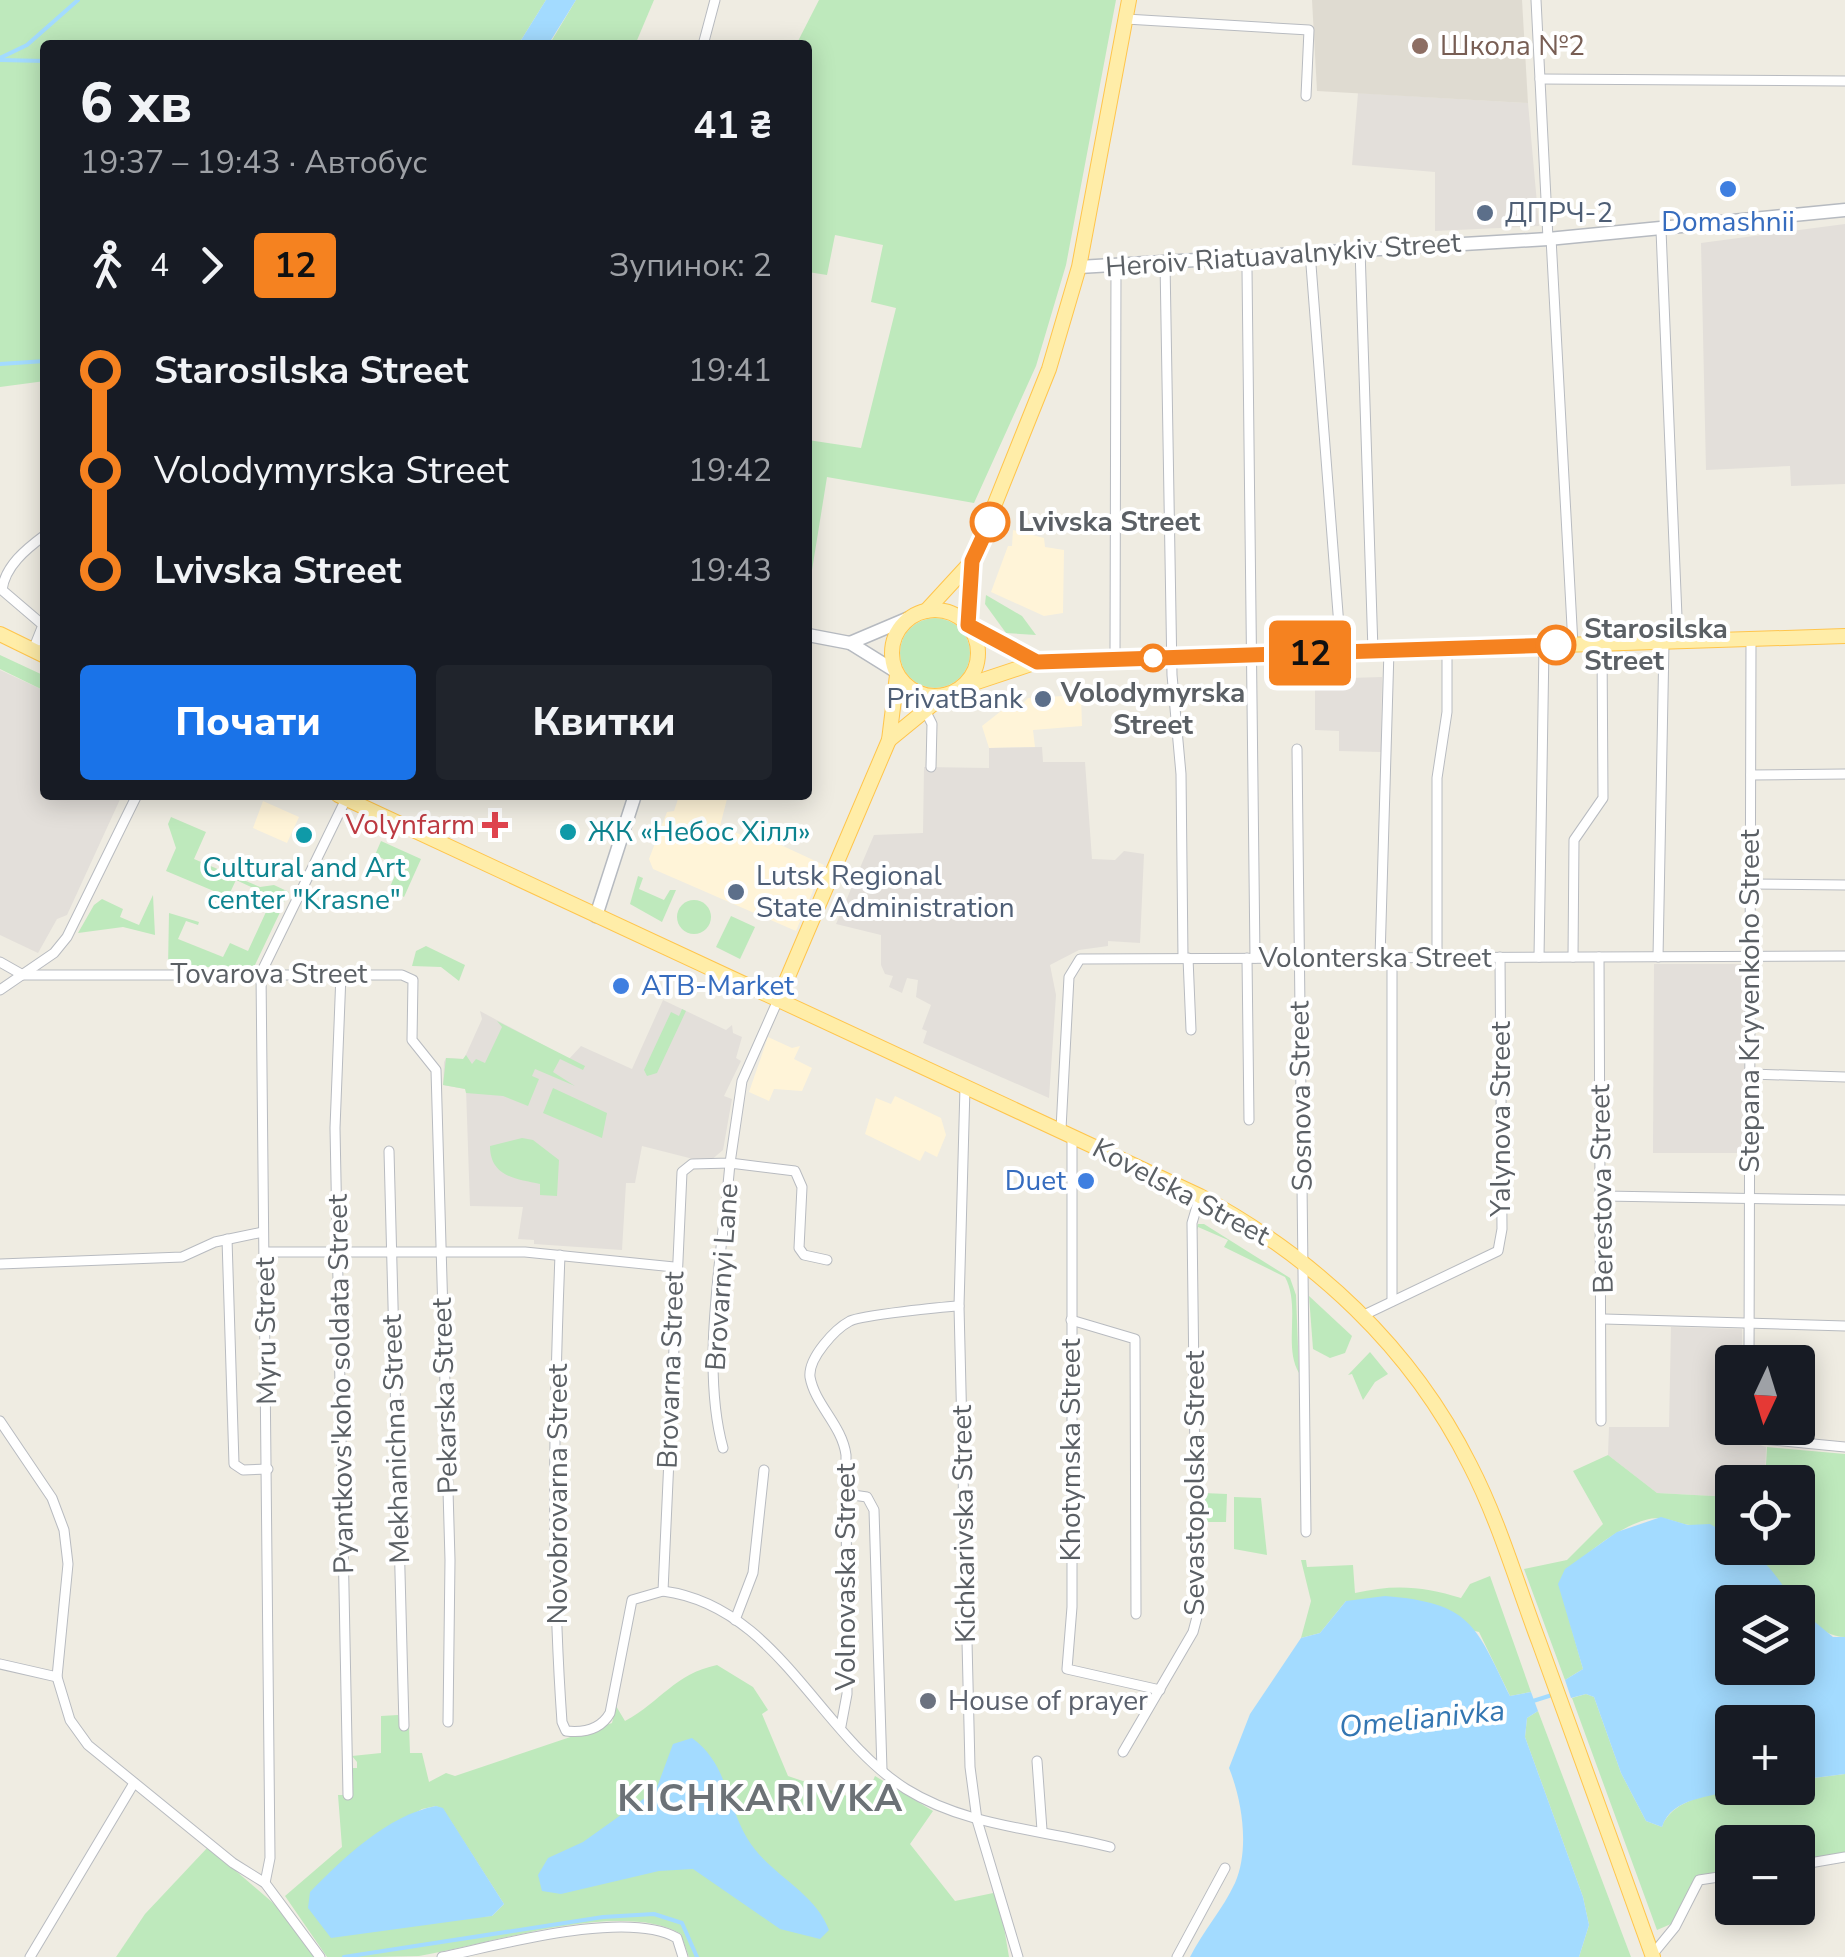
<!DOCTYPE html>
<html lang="uk">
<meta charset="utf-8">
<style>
:root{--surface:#171b24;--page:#20242c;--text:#f1f3f6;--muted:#9ea1a6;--accent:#1a73e8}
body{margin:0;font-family:"Nunito Sans",sans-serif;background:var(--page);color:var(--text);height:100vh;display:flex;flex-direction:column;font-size:38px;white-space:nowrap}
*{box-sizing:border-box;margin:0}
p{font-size:32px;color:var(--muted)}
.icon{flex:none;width:55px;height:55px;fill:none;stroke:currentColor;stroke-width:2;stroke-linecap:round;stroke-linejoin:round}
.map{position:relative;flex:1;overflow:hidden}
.details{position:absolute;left:40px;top:40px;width:772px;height:760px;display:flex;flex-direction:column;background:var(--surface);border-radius:10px;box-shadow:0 5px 25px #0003}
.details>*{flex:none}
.badge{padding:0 20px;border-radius:8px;font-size:35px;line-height:65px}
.needle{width:65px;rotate:184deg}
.buttons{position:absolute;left:1715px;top:1345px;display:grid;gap:20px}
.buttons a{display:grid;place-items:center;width:100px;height:100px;border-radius:10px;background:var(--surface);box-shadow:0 5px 25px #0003;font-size:50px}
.map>.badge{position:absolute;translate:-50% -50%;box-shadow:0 0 0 5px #fff}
.legs{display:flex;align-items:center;gap:15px;height:110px;padding:0 40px;font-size:32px}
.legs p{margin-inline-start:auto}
.overview{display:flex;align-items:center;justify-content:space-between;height:170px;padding:0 40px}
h1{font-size:55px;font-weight:800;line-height:75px}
.action{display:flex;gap:20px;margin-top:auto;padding:20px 40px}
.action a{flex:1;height:115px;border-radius:10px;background:var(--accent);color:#fff;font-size:40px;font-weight:800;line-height:115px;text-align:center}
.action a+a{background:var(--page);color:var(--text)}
ul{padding:0 40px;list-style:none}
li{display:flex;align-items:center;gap:35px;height:100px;font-size:38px}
li i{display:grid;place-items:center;width:15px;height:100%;margin:0 12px;background:currentColor}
li i::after{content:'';width:25px;height:25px;margin:-12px;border:8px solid;border-radius:50%;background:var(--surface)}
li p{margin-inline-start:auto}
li:first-child i{background:linear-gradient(#0000 50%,currentColor 0)}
li:last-child i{background:linear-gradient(currentColor 50%,#0000 0)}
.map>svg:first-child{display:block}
</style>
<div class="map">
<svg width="1845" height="1957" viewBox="0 0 1845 1957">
<rect width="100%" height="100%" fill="#efece2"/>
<!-- commercial -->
<g fill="#fff4d8">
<path d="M1013,530L1044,538L1045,547L1064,550L1063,613L1044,616L991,592L1008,546H1012Z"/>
<path d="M1081,695L1082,726L1033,730L1035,747L989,748L982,726L1010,704H1022L1028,698Z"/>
<path d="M672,795H728L717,838L725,842L735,832L753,841L757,834L824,865L796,931L653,869L649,859L667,812L674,811L678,799Z"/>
<path d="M263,801L299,817L287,843L253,828Z"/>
<path d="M768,1037L792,1048L800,1046L794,1059L812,1068L802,1091L774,1089L769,1101L749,1092Z"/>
<path d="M895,1096L941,1118L946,1135L937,1157L925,1151L920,1161L865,1134L876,1098L891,1104Z"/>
</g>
<!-- industrial -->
<g fill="#e3dfda">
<path d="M1358,93L1528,103L1539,226L1435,231V172L1352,165Z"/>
<path d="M1845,224V484L1791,486L1790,466L1706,470L1701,243Z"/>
<path d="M0,670L45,691V795H122L67,915L57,919L38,953L0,935Z"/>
<path d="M1382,677L1381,752L1339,751V731L1315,730V679Z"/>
<path d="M1042,747L1043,762H1085L1092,859L1115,860L1124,851L1144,854L1140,943L1108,941V946L1079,950L1050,965L1056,995L1049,1098L923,1043L927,1031L922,1029L931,1005L916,997L918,980L907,978L902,993L889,987L893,976L885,974L881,965V935L836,924L874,835L923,833L924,767L989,768V748Z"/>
<path d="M1654,964H1745L1744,1153H1653Z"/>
<path d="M663,1000L726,1030L732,1025L733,1033L742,1037L736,1058L741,1061L724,1096L732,1099L723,1150L710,1161H701L642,1146L635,1183H626L622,1250L534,1244V1240L518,1239L523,1207L470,1206L466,1089L443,1085L444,1062L446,1058L464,1059L482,1019L480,1011L569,1059L581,1046L632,1069Z"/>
<path d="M1671,1327L1742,1329V1362H1732V1428H1744L1748,1441L1766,1447L1765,1482H1732V1497L1657,1493L1608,1455L1609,1427H1669Z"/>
</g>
<!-- education -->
<path fill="#dfdbd1" d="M1312,0H1522L1528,103L1317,91Z"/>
<!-- green -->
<g fill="#bee9bc" fill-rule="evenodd">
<path d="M0,0H546L518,45H45V381L0,387Z"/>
<path d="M576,0H654L635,45H549Z"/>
<path d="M819,0H1116L1066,265L1036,366L974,503L827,477L808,595V440L861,448L896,308L871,302L883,245L835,235L827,275L808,272V45H796Z"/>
<path d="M986,595L1022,616L1036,635L1006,633L985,604Z"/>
<circle cx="935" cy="653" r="35"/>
<path d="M0,655L45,676V691L0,669Z"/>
<path d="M171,817L206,832L194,859L260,887L274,885L289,892L284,902L236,880L228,897L166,871L176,848L168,824Z"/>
<path d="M381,841L421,859L404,897L389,889L399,866L375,855Z"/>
<path d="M638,876L643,878L639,889L664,900L670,890H676L662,922L630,904Z"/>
<path d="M153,895L155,935L123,927L78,933L94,905L102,899L123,909L120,917L139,925Z"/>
<circle cx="694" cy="917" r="17"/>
<path d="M271,901L283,906L254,967H168L169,913L199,922L198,925L186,921L178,939L223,957L230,943L248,951Z"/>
<path d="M731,916L755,927L740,959L716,947Z"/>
<path d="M426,946L465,965L459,981L441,967L412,966L416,951Z"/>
<path d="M682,1009L686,1011L657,1073L647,1076L644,1070L671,1012L679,1016Z"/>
<path d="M497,1021L585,1066L583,1070L560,1059L553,1072L575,1086L535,1069L532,1076L539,1079L528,1106L503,1096L466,1093L465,1089L443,1085L446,1058L463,1059L466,1055L472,1064L476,1059L485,1063L502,1027Z"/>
<path d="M553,1088L607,1113L602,1138L543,1113Z"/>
<path d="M522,1138L533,1140L559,1160L557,1196L540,1195V1184C515,1179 490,1176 490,1146Z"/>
<path d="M1198,1224H1204L1290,1278L1296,1295L1299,1373C1283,1346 1301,1307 1285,1277L1224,1247L1228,1240L1198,1227L1196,1232Z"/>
<path d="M1309,1296L1352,1336L1345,1353L1330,1358L1313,1349Z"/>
<path d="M1370,1352L1388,1374L1375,1382L1363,1400L1352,1374L1348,1375Z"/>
<path d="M1767,1447L1845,1454V1637C1803,1636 1780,1571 1745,1548H1798V1482H1765Z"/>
<path d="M1608,1455L1657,1493L1732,1497V1537C1718,1524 1708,1526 1690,1525C1679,1524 1669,1518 1659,1518C1629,1517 1574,1560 1559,1584L1583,1669L1565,1680L1524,1569L1567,1560L1603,1524L1573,1471Z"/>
<path d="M1200,1481L1203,1493L1227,1494L1226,1522H1208L1203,1517Z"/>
<path d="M1234,1497L1261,1498L1267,1555L1234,1549Z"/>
<path d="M1301,1560H1306L1307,1567L1353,1565L1355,1593C1393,1584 1424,1586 1461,1598L1470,1584L1490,1576L1531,1692L1510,1696L1479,1632L1346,1601L1320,1633L1301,1638L1311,1601Z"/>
<path d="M717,1665L753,1687L768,1710L762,1714L788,1776L856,1799L869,1790L875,1776L933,1811L910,1844L955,1901L998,1892L1009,1957H689L681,1934C622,1899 487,1945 419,1956C390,1957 357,1957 327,1957L285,1896L342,1847L338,1795H352V1768H357V1762L352,1756L381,1753V1716L398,1715L400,1726H409L410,1753H422L429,1782L446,1773L455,1776L612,1723L616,1706L625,1721C662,1701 674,1674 717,1665ZM436,1806L443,1809L504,1904L492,1916L455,1918L375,1837L422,1809Z"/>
<path d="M1586,1694L1594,1697L1621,1773L1646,1821L1662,1827C1676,1786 1762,1788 1798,1788V1780L1845,1774V1854L1798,1863V1842H1732V1873L1697,1876L1671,1924L1657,1930L1572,1698Z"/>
<path d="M1538,1711L1631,1957H1579L1589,1925L1583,1897L1525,1737L1527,1718Z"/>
<path d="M208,1847L279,1908L314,1957H116L145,1914Z"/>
</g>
<!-- water -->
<g fill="#a3dbff">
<path d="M546,0H576L548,45H518Z"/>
<path d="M1661,1517L1688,1525L1710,1524L1732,1537V1548C1762,1548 1779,1581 1794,1602H1732V1668H1798V1608L1833,1637H1845V1774L1798,1780V1722H1732L1735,1788C1711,1799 1672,1796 1662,1827L1646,1821L1621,1773L1594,1697L1586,1694L1571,1698L1565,1680L1583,1669L1558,1584L1565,1569L1617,1532Z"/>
<path d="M1385,1596C1471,1603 1475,1624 1510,1696L1531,1692L1538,1711L1527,1718L1525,1737L1583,1897L1589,1925L1579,1957H1190C1203,1931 1223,1909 1235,1883C1250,1849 1242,1800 1229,1768L1250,1714L1301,1638L1320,1633L1346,1601Z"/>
<path d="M692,1738C727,1763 726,1802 747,1838C768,1874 815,1891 829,1930L820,1939L780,1929L693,1869L659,1871L561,1894L542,1891L538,1875L548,1858L583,1842L656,1790L673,1744Z"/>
<path d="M436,1806L443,1808L504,1904L492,1916L331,1938L308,1908L310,1892C343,1858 388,1815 436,1806Z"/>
</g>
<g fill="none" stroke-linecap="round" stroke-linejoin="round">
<!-- stream -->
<g stroke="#a3dbff" stroke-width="4">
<path d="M0,58L27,45L78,0"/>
<path d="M0,60L45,61"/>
<path d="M0,364L45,361"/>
<path d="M1533,1701L1552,1695"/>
<path d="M344,1957L603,1917L654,1914L682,1923L697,1957"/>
</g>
<defs>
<g id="street">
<path d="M1536,0L1548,239"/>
<path d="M1126,19L1309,30L1306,96"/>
<path d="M703,45L715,0"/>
<path d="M1540,79L1845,81"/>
<path d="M1661,230L1678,641"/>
<path d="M1551,238L1573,645"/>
<path d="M1360,249L1373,651"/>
<path d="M1310,252L1341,652"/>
<path d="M1243,257L1247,270L1255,958"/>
<path d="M1165,262L1172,675L1181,774L1183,958"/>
<path d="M33,650L43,625L2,590C5,566 26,549 45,535"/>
<path d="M1115,659L1116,265"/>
<path d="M926,712L932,724L931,767"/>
<path d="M1297,749L1306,1532"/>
<path d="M1751,775L1845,774"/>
<path d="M1751,884L1845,885"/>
<path d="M1437,957V778L1447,712V648"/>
<path d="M1539,957L1544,646"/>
<path d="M1573,957L1574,840L1603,798L1602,644"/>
<path d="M1599,957L1601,1421"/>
<path d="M1658,957L1664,642"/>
<path d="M1188,958L1191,1030"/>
<path d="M1247,958L1249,1120"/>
<path d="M1380,958L1389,650"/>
<path d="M1392,958V1301"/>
<path d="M0,962L23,975H402L413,980L412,1040L436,1070L450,1560L448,1722"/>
<path d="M341,974L335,1128L348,1795"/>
<path d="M0,990L54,953L67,937L137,795"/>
<path d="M1751,1074L1845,1077"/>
<path d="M965,1087L959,1306L970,1767L977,1820L1018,1957"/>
<path d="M1061,1129L1069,977L1080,959L1845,956"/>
<path d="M1072,1135V1607L1067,1669L1160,1690"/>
<path d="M389,1151L404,1726"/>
<path d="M1603,1196L1845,1200"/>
<path d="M227,1239L234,1464L243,1470L268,1469"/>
<path d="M265,1252H525L674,1267"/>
<path d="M560,1255C554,1411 551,1567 562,1722L566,1731C584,1733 601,1729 610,1713L632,1600L663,1591L682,1172L692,1164L730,1163L742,1081L778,1000"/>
<path d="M0,1264L182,1257L215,1242L263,1232"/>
<path d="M1364,1315L1498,1251L1502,1229L1500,957"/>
<path d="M1604,1319L1845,1326"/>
<path d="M1071,1320L1135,1339L1136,1614"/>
<path d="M1749,1362L1751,639"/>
<path d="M0,1421L52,1498L64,1530L68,1564L57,1677L70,1720L88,1745L233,1863L265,1883L320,1957"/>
<path d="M1751,1428L1762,1439L1845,1447"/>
<path d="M723,1448C700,1365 723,1249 730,1163L795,1171L802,1187L799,1248L804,1255L827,1260"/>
<path d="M846,1494L867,1497L874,1510L882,1770"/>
<path d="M663,1591C777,1606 818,1733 906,1789C967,1827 1041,1829 1110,1847"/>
<path d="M735,1620L753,1573L764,1470"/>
<path d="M0,1664L57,1677"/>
<path d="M841,1726L847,1694L846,1455C842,1425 815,1405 810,1377C808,1358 835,1329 850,1321C862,1315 943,1307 959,1306"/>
<path d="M1123,1752L1193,1632L1197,1617L1192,1223L1200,1196"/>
<path d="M1037,1761L1042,1830"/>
<path d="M1798,1865L1845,1857"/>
<path d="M265,1883L270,1858L261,973L346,799"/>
<path d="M1652,1955L1675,1927L1699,1880L1732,1875"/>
<path d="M30,1957L134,1783"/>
<path d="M442,1957C499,1945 627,1909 677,1938L683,1957"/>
<path d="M1177,1957L1225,1868"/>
</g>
<g id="secondary">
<path d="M1079,267L1548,239L1845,210"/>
<path d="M808,635L850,643L895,671"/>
<path d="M850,643L909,618"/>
<path d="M596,916L635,795"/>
</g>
<g id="primary">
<circle cx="935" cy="653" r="43"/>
<path d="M926,611L972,561L1049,369L1079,267L1129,0"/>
<path d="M968,625L972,561"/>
<path d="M972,630L1037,662"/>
<path d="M0,634L45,656"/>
<path d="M962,687L1037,662L1845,636"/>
<path d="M889,740L944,695"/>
<path d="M338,795L1200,1196C1315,1258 1411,1347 1470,1465C1499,1521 1517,1584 1539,1642C1578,1747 1615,1852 1653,1957"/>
<path d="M778,1000L889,740L897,675"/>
</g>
</defs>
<!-- street casing -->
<use href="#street" stroke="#b8bbc0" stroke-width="11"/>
<!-- secondary casing -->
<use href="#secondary" stroke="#b6bac0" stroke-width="15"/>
<!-- primary casing -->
<use href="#primary" stroke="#ffc54c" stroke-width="16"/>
<!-- street -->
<use href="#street" stroke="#fff" stroke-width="9"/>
<!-- secondary -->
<use href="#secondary" stroke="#fff" stroke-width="12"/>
<!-- primary -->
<use href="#primary" stroke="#ffeda8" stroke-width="14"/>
</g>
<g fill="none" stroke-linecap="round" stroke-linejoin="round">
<defs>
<path id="line-1" d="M990,522L972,561L968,625L1037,662L1556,645"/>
</defs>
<!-- line-1 casing -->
<use href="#line-1" stroke="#fff" stroke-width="22"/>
<!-- line-1 -->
<use href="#line-1" stroke="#f58220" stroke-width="15"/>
</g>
<!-- markers -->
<circle fill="#8d6e63" stroke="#fff" stroke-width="4" cx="1420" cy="46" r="10"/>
<g fill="#3f7fe0" stroke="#fff" stroke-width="4">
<circle cx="1728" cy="189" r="10"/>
<circle cx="621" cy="986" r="10"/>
<circle cx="1086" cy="1181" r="10"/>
</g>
<g fill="#5c6f8a" stroke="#fff" stroke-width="4">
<circle cx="1485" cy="213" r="10"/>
<circle cx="1043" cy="699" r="10"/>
<circle cx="736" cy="892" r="10"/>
</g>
<g fill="#fff" stroke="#f58220" stroke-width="5">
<circle cx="990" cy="522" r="18"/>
<circle cx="1556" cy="645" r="18"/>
<circle cx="1153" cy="658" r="12"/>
</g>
<path fill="#e0444e" stroke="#fff" stroke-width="4" d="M490 810h10v10h10v10h-10v10h-10v-10h-10v-10h10z"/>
<g fill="#0f9aa8" stroke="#fff" stroke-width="4">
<circle cx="568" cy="832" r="10"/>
<circle cx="304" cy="835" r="10"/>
</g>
<circle fill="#6b7280" stroke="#fff" stroke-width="4" cx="928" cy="1701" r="10"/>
<g text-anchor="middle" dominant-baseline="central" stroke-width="8" stroke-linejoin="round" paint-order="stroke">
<!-- education labels -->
<g font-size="28" fill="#785e54" stroke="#fff" text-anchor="start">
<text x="1440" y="46">Школа №2</text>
</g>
<!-- service labels -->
<g font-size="28" fill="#4e5e75" stroke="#fff" text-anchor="start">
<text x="1505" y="213">ДПРЧ-2</text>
<text x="1023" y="699" text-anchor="end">PrivatBank</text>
<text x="756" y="876">Lutsk Regional<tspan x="756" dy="32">State Administration</tspan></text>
</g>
<!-- shop labels -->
<g font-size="28" fill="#366cbe" stroke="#fff">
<text x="1728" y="222">Domashnii</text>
<text x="641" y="986" text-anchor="start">ATB-Market</text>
<text x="1066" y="1181" text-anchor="end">Duet</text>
</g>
<!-- street labels -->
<g font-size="28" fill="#5b6065" stroke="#fff">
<text transform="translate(1283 255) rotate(-4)">Heroiv Riatuavalnykiv Street</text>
<text x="1375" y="958">Volonterska Street</text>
<text x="269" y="974">Tovarova Street</text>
<text transform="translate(1750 1001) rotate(-90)">Stepana Kryvenkoho Street</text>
<text transform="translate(1301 1096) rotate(-91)">Sosnova Street</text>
<text transform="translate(1501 1119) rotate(-90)">Yalynova Street</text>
<text transform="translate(1602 1189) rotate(-91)">Berestova Street</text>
<text transform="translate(1181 1192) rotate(28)">Kovelska Street</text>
<text transform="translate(722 1277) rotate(-86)">Brovarnyi Lane</text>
<text transform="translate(266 1331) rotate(-91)">Myru Street</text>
<text transform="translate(671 1370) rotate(-88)">Brovarna Street</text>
<text transform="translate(341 1384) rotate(-91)">Pyantkovsʹkoho soldata Street</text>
<text transform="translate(445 1396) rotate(-92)">Pekarska Street</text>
<text transform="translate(396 1439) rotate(-92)">Mekhanichna Street</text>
<text transform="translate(1071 1450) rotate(-90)">Khotymska Street</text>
<text transform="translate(1195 1483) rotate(-90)">Sevastopolska Street</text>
<text transform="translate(558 1494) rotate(-90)">Novobrovarna Street</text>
<text transform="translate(964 1524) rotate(-91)">Kichkarivska Street</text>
<text transform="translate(846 1577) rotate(-90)">Volnovaska Street</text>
</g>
<!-- stop labels -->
<g font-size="28" font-weight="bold" fill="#5b6065" stroke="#fff" text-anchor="start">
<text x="1018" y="522">Lvivska Street</text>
<text x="1584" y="629">Starosilska<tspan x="1584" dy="32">Street</tspan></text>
<text x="1153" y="693" text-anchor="middle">Volodymyrska<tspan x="1153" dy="32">Street</tspan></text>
</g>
<!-- health labels -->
<g font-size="28" fill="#be3a42" stroke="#fff" text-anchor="end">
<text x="475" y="825">Volynfarm</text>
</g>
<!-- culture labels -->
<g font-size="28" fill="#0d838f" stroke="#fff" text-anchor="start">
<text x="588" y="832">ЖК «Небос Хілл»</text>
<text x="304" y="868" text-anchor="middle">Cultural and Art<tspan x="304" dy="32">center "Krasne"</tspan></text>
</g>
<!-- worship labels -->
<g font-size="28" fill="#5b616d" stroke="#fff" text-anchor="start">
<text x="948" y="1701">House of prayer</text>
</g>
<!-- water labels -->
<g font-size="30" font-style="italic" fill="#3376b2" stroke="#fff">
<text transform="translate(1422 1719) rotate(-6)">Omelianivka</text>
</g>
<!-- district labels -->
<g font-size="38" font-weight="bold" letter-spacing="2.5" fill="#6c7277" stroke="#fff">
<text x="761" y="1798">KICHKARIVKA</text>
</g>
</g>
</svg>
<div class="buttons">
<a><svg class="needle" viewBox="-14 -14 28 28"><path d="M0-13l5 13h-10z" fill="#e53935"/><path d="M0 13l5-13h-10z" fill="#9ea1a6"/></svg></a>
<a><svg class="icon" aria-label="locate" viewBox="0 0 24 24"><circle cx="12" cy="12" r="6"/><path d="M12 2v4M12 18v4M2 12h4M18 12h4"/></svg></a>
<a><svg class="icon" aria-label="layers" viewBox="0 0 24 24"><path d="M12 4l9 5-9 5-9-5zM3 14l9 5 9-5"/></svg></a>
<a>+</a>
<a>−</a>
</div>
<b class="badge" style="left:1310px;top:653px;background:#f58220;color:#111">12</b>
<section class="details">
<div class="overview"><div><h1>6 хв</h1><p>19:37 – 19:43 · Автобус</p></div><b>41 ₴</b></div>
<div class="legs"><svg class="icon" aria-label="walk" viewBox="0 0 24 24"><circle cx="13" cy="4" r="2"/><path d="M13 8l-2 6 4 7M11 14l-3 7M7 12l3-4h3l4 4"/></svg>4<svg class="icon" aria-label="forward" viewBox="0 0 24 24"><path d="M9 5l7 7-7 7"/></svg><b class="badge" style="background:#f58220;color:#111">12</b><p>Зупинок: 2</p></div>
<ul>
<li><i style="color:#f58220"></i><b>Starosilska Street</b><p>19:41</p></li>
<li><i style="color:#f58220"></i><span>Volodymyrska Street</span><p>19:42</p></li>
<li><i style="color:#f58220"></i><b>Lvivska Street</b><p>19:43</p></li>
</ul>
<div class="action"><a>Почати</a><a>Квитки</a></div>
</section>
</div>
